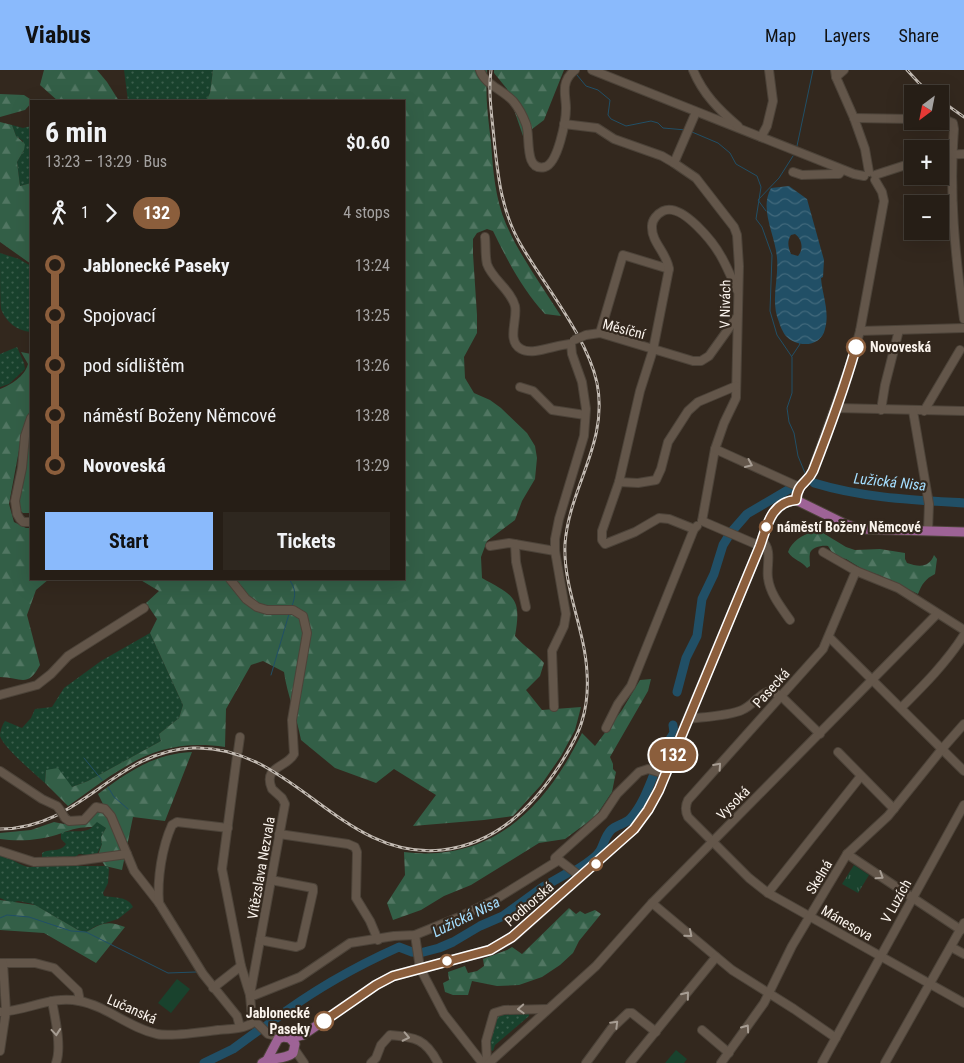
<!DOCTYPE html>
<meta charset="utf-8">
<style>
:root{--surface:#261e16;--page:#2e271f;--text:#f1f3f6;--muted:#a4a2a1;--line:#423c35;--accent:#8abafc}
body{margin:0;font-family:"Roboto Condensed",sans-serif;background:var(--page);color:var(--text);height:100vh;display:flex;flex-direction:column;font-size:19px;white-space:nowrap}
*{box-sizing:border-box;margin:0}
p{font-size:16px;color:var(--muted)}
.icon{flex:none;width:28px;height:28px;fill:none;stroke:currentColor;stroke-width:2;stroke-linecap:round;stroke-linejoin:round}
.map{position:relative;flex:1;overflow:hidden}
.sheet{position:absolute;left:30px;top:30px;width:375px;height:480px;display:flex;flex-direction:column;background:var(--surface);border-radius:0px;box-shadow:0 5px 20px #0002,0 0 0 1px var(--line)}
.sheet>*{flex:none}
.badge{padding:0 10px;border-radius:16px;font-size:18px;line-height:32px}
.needle{width:32px;rotate:212deg}
.fabs{position:absolute;left:904px;top:15px;display:grid;gap:10px}
.fabs a{display:grid;place-items:center;width:45px;height:45px;border-radius:0px;background:var(--surface);box-shadow:0 5px 20px #0002,0 0 0 1px var(--line);font-size:25px}
.map>.badge{position:absolute;translate:-50% -50%;box-shadow:0 0 0 2px #fff}
.legs{display:flex;align-items:center;gap:8px;height:55px;padding:0 15px;font-size:16px}
.legs p{margin-inline-start:auto}
.overview{display:flex;align-items:center;justify-content:space-between;height:85px;padding:0 15px}
h1{font-size:28px;font-weight:700;line-height:38px}
.cta{display:flex;gap:10px;margin-top:auto;padding:10px 15px}
.cta a{flex:1;height:58px;border-radius:0px;background:var(--accent);color:#111;font-size:20px;font-weight:700;line-height:58px;text-align:center}
.cta a+a{background:var(--page);color:var(--text)}
ul{padding:0 15px;list-style:none}
li{display:flex;align-items:center;gap:18px;height:50px;font-size:19px}
li i{display:grid;place-items:center;width:8px;height:100%;margin:0 6px;background:currentColor}
li i::after{content:'';width:12px;height:12px;margin:-6px;border:4px solid;border-radius:50%;background:var(--surface)}
li p{margin-inline-start:auto}
li:first-child i{background:linear-gradient(#0000 50%,currentColor 0)}
li:last-child i{background:linear-gradient(currentColor 50%,#0000 0)}
header{display:flex;align-items:center;gap:30px;box-sizing:border-box;height:70px;padding:0 25px;background:var(--accent);color:#111}
header strong{font-size:24px}
nav{display:flex;gap:28px;margin-inline-start:auto;font-size:18px}
.map>svg:first-child{display:block}
</style>
<header>
<strong>Viabus</strong>
<nav><a>Map</a><a>Layers</a><a>Share</a></nav>
</header>
<div class="map">
<svg width="964" height="993" viewBox="0 0 964 993">
<defs>
<pattern id="grass-dots" width="8" height="8" patternUnits="userSpaceOnUse" patternTransform="scale(1.25)"><rect width="8" height="8" fill="#19422d"/><path d="M2 2h.1M6 6h.1" fill="none" stroke="#3b5e4c" stroke-width="1.8" stroke-linecap="round"/></pattern>
<pattern id="forest-firs" width="22" height="20" patternUnits="userSpaceOnUse" patternTransform="scale(1.25)"><rect width="22" height="20" fill="#335f47"/><path d="M5 1l3.5 6h-7zM16 11l3.5 6h-7z" fill="#517662"/></pattern>
<pattern id="park-tufts" width="24" height="20" patternUnits="userSpaceOnUse" patternTransform="scale(1.25)"><rect width="24" height="20" fill="#19422d"/><path d="M3 7l-1-3M5 7V3M7 7l1-3M15 17l-1-3M17 17v-4M19 17l1-3" fill="none" stroke="#3b5e4c"/></pattern>
<pattern id="water-waves" width="16" height="10" patternUnits="userSpaceOnUse" patternTransform="scale(1.25)"><rect width="16" height="10" fill="#214f66"/><path d="M0 5q4-4 8 0t8 0" fill="none" stroke="#42697c"/></pattern>
</defs>
<rect width="100%" height="100%" fill="#33281e"/>
<!-- grass -->
<g fill="url(#grass-dots)">
<path d="M124,0H213L210,23L206,31H128Z"/>
<path d="M12,55L23,58L31,56V113L20,116L17,92L24,80L23,71L16,66Z"/>
<path d="M0,183L19,189L31,196V262C17,261 6,252 1,239C0,230 0,195 0,183Z"/>
<path d="M17,277L24,293L25,299L9,314L0,317V284Z"/>
<path d="M150,563L183,635L179,648L159,664L161,671L88,711L72,717L46,700L45,713C35,704 3,677 0,666C0,660 2,656 5,651L22,658L31,648L35,639L52,637L64,618L101,591Z"/>
<path d="M97,751L106,758L101,767L102,774L96,786L79,784L74,788L45,790L42,787V783C50,778 60,783 66,774L61,769V763C70,759 84,764 91,758C94,756 95,753 97,751Z"/>
<path d="M0,783C12,788 25,801 37,796H107L109,798L108,813L103,823L104,826C114,828 128,826 133,837L118,849L96,856L86,862L78,860L33,834L18,831L11,833L0,828Z"/>
<path d="M529,941V946L495,975L493,981L488,979V972L496,945L504,943Z"/>
</g>
<!-- forest -->
<g fill="url(#forest-firs)">
<path d="M44,0H97L107,12L119,31H58L40,15Z"/>
<path d="M213,0H487C485,24 488,48 491,72C493,100 495,128 506,154C520,186 542,216 561,246L545,244C523,220 507,190 493,161L487,159L477,163L473,169V184L477,245V263L464,287L465,308L474,323L490,330L501,338L527,363L535,376L537,388L535,409L522,431L515,450L487,471L481,487L482,508C514,526 522,527 515,566C524,577 535,582 544,593L540,606L526,620L542,640L581,637L575,660L561,686L541,715L513,746L484,750L413,756L436,725L394,699L376,713L335,698L301,670C297,647 287,625 284,602L263,591L251,595L226,639L225,677C155,667 122,698 68,736L45,713L46,700L58,698L72,717L88,711L161,671L159,664L179,648L183,635L150,563L157,549L146,533L159,521L139,509H404V31H206L210,23Z"/>
<path d="M494,0H564L544,50L523,66L507,19L494,3Z"/>
<path d="M0,24L24,25L33,31L25,40L0,47Z"/>
<path d="M0,52L12,55L16,66L25,74L24,80L17,92L20,116L31,113V194L0,172Z"/>
<path d="M21,282L31,284V335L19,380L9,434L14,452L26,458H31V509H49L36,520L27,545L40,595C27,619 21,607 0,607V319C11,315 25,306 28,294Z"/>
<path d="M31,362V443H23L18,438V422Z"/>
<path d="M813,462L823,463L846,477L855,480L880,479L905,483V489L907,493C919,497 929,498 934,485L937,489L935,504C925,509 922,514 918,524L879,505L864,500L846,489L835,487L828,476C822,475 812,477 810,483C809,487 810,492 810,496L807,498C802,491 793,490 788,482C792,471 802,465 813,462Z"/>
<path d="M651,609L648,621L610,687L613,694V699L616,702L612,722L596,746L565,769L539,773L471,815L444,826L421,840L393,850L387,833L405,805L404,782C492,793 546,737 582,663L595,676L622,640L640,610Z"/>
<path d="M192,682L165,751L133,747L122,800L105,796L98,785L102,774L101,767L106,758L97,752L92,757C81,757 72,759 62,763C43,770 20,772 0,769V763L31,760L54,752L64,754L88,751L103,734L98,724C128,702 153,684 192,682Z"/>
<path d="M0,830L35,835L78,860L86,862C102,853 108,850 125,857L96,893L44,863L0,860Z"/>
<path d="M569,838L576,844L580,841L585,844L595,840L601,844L579,871L573,883L560,895L542,907L519,915L497,916L472,911L468,925H453L445,922L443,913L449,910L448,902L465,896L468,903L477,901L484,896L483,889L507,880L512,877L522,884Z"/>
</g>
<!-- park -->
<path fill="url(#park-tufts)" d="M854,795L869,805L858,823L842,814Z"/>
<!-- garden -->
<g fill="#19422d">
<path d="M177,909L190,919L171,943L158,933Z"/>
<path d="M676,980L687,989L684,993H665Z"/>
</g>
<!-- water -->
<path fill="url(#water-waves)" fill-rule="evenodd" d="M789,116L807,129L824,190L823,207L821,208C822,224 830,241 825,259C821,278 796,278 785,265C783,262 780,256 779,252C770,231 779,209 777,188C775,163 759,140 771,118ZM795,164C802,169 804,179 798,186L791,184C788,177 787,171 791,165Z"/>
<g fill="none" stroke-linecap="round" stroke-linejoin="round">
<!-- stream -->
<g stroke="#214f66" stroke-width="1">
<path d="M577,5L586,16L598,20L610,30L608,45L611,49L626,56L651,51L658,53L663,58L686,60"/>
<path d="M692,62L718,73L730,83L736,94L757,106L761,117L756,149L762,157L772,185L770,241L777,265L792,287V323L787,338L789,352L794,363L798,386L805,403"/>
<path d="M797,76L813,0"/>
<path d="M766,141L758,130L779,108L793,86"/>
<path d="M792,286L800,274L799,272"/>
<path d="M289,509C296,519 296,525 292,536"/>
<path d="M271,605L289,544"/>
<path d="M84,688L102,710"/>
<path d="M108,717L114,727L128,739"/>
<path d="M0,848L7,845L29,847L71,861L86,862L168,903L196,902"/>
</g>
<!-- river -->
<g stroke="#214f66" stroke-width="9">
<path d="M814,413C863,428 914,430 964,433"/>
<path d="M733,460L747,444L791,418"/>
<path d="M677,622L686,588L697,566L702,529L714,504L723,475L728,467"/>
<path d="M576,800C584,795 595,789 600,781C604,774 605,766 611,760C616,755 625,754 630,749C651,726 655,689 674,663L673,655"/>
<path d="M266,956C307,924 352,898 399,877L412,882L420,883L439,878L453,872L480,856L503,846L543,817L571,801"/>
<path d="M204,993L233,979L259,960"/>
</g>
<defs>
<g id="minor">
<path d="M480,0C484,14 503,20 513,31C518,37 523,46 526,54C531,65 523,102 545,97C558,93 566,51 566,38C566,29 563,20 566,12C568,6 571,3 575,0"/>
<path d="M592,0L854,104L864,106"/>
<path d="M693,0C703,24 719,40 738,56"/>
<path d="M835,0L836,7L854,48L865,79L869,102"/>
<path d="M836,7L844,0"/>
<path d="M854,48L912,49"/>
<path d="M940,50L948,51L953,53L954,59C949,123 955,185 964,249"/>
<path d="M564,54L597,58L614,69L662,86L674,93L696,108L734,157L737,165L739,196L736,328L724,353L715,379L702,451"/>
<path d="M761,67L767,56L773,31L769,0"/>
<path d="M940,85L964,84"/>
<path d="M674,93L696,42"/>
<path d="M793,102L802,105L834,104H839L842,100"/>
<path d="M875,105L912,93"/>
<path d="M485,167C486,175 485,186 487,194C492,209 511,220 515,236C518,249 506,271 521,279C533,286 557,274 571,274"/>
<path d="M860,261L964,258"/>
<path d="M600,263L623,185L669,199"/>
<path d="M586,265L600,263L693,291H701L709,286L737,247"/>
<path d="M520,317L533,321L552,340L585,345"/>
<path d="M836,338L964,341"/>
<path d="M881,340L885,315L899,260"/>
<path d="M913,341L929,434L928,461"/>
<path d="M924,341L960,280"/>
<path d="M31,348L25,366L22,398L15,431L17,444L20,449L23,452H31"/>
<path d="M715,379L799,417"/>
<path d="M619,412L638,413L656,410L661,399L668,372L688,341L698,332L736,316"/>
<path d="M796,430L799,417L811,404L852,290L860,261L884,131L882,122L875,110"/>
<path d="M702,451L760,476"/>
<path d="M694,459L669,449L659,448L635,462L605,474L602,470V461L619,412L640,321L653,280L669,199C667,183 651,172 652,156C652,150 657,144 663,141C682,132 714,173 722,188C728,199 732,209 737,220"/>
<path d="M762,471C773,479 766,497 768,508C770,524 781,537 790,550"/>
<path d="M515,474L516,492L526,537"/>
<path d="M490,476L509,473L555,481"/>
<path d="M823,482L856,501L898,518L964,560"/>
<path d="M856,501L823,579L688,730C685,736 685,741 688,747L749,808L768,823L964,933"/>
<path d="M230,509L246,529L257,537L267,540H293L303,546L307,563L292,650L294,684C287,698 262,696 272,719L282,728L285,734L250,925"/>
<path d="M829,567L964,701"/>
<path d="M0,625L37,615L51,604L68,586L144,538"/>
<path d="M554,637L552,581L564,556L566,544L555,481V469L559,449L584,366L586,339L582,312L572,284L571,274"/>
<path d="M901,638C924,615 947,592 964,565"/>
<path d="M688,649C703,647 729,646 742,640C754,635 759,623 771,621L781,626L820,664"/>
<path d="M606,658L618,634L631,616L694,459L697,456"/>
<path d="M238,681L240,667"/>
<path d="M838,682L894,739"/>
<path d="M237,686L222,799L241,896L250,925L252,948L268,964L280,967"/>
<path d="M0,701L42,729L57,736L60,740"/>
<path d="M65,748L69,751L84,750L96,737L105,739L111,746L127,784"/>
<path d="M279,764L348,774L355,777L357,782L356,828L370,851L378,870"/>
<path d="M0,781L34,792L76,791L127,784L134,801L159,833L203,904L237,946L240,957"/>
<path d="M847,784L961,860"/>
<path d="M555,792V788L603,745L617,724L639,702L648,699L665,704"/>
<path d="M768,823L861,706"/>
<path d="M159,833C157,809 162,777 172,755L177,752L228,758"/>
<path d="M652,833L732,900L794,939L836,968"/>
<path d="M415,865L420,898L444,944L480,990L484,993"/>
<path d="M260,870L296,877L301,875L313,822V818L271,810"/>
<path d="M951,877L964,884"/>
<path d="M0,893H35L54,898L78,921L80,931"/>
<path d="M213,918L241,896"/>
<path d="M250,925H255L300,907L350,873L394,866L415,865L457,848L496,829L559,790L581,807"/>
<path d="M52,931C55,948 62,977 56,993"/>
<path d="M0,942C27,941 52,925 79,931C107,936 129,958 157,964C170,967 203,962 218,960C230,959 244,959 254,952"/>
<path d="M702,960L729,983"/>
<path d="M295,980L304,993"/>
<path d="M0,981L6,941L3,893"/>
<path d="M371,993L376,988L381,975L390,965C415,967 426,969 438,993"/>
<path d="M487,993L486,971L494,943L504,940L547,939"/>
<path d="M489,993L596,896L652,833L937,544"/>
<path d="M586,993L611,959L628,943H632L656,962"/>
<path d="M630,993L716,887"/>
<path d="M721,993L764,933L792,876L847,784L888,746L942,679L964,654"/>
<path d="M822,993L964,735"/>
<path d="M885,993L964,853"/>
</g>
<g id="major">
<path d="M267,990C275,988 286,989 293,983L295,974L290,968"/>
<path d="M262,993L267,990L278,969L283,967L290,968L303,965L376,915L393,906L490,880L513,867L634,759L648,740L657,723L760,476C767,456 771,432 796,430L845,454L859,459L964,462"/>
</g>
</defs>
<!-- minor casing -->
<use href="#minor" stroke="#4c4339" stroke-width="10"/>
<!-- major casing -->
<use href="#major" stroke="#4c4339" stroke-width="11"/>
<!-- minor -->
<use href="#minor" stroke="#63564a" stroke-width="8"/>
<!-- major -->
<use href="#major" stroke="#9e6396" stroke-width="9"/>
<defs>
<g id="rail">
<path d="M907,0L918,12L931,24"/>
<path d="M940,30L964,47"/>
<path d="M0,759C81,759 114,681 193,678C292,674 341,791 442,780C496,774 533,737 561,693C569,680 578,666 582,651C587,635 588,618 587,603C585,559 563,518 565,474C569,417 609,373 597,313C587,267 545,216 521,175C501,141 498,106 494,69C492,46 488,23 491,0"/>
</g>
</defs>
<!-- rail casing -->
<use href="#rail" stroke="#c3bbb3" stroke-width="3"/>
<!-- rail -->
<use href="#rail" stroke="#33281e" stroke-width="1" stroke-dasharray="4" stroke-linecap="butt"/>
<defs>
<g id="minor-bridge">
<path d="M574,270L586,265"/>
<path d="M60,740L65,748"/>
</g>
</defs>
<!-- minor-bridge casing -->
<use href="#minor-bridge" stroke="#4c4339" stroke-width="10" stroke-linecap="butt"/>
<!-- minor-bridge -->
<use href="#minor-bridge" stroke="#63564a" stroke-width="8"/>
</g>
<!-- one-way arrows -->
<defs><path id="oneway-chevron" d="M-2-3.5L2.5 0L-2 3.5" fill="none" stroke-width="1.6" stroke-linecap="round" stroke-linejoin="round" transform="scale(1.25)"/></defs>
<g stroke="#a79d93">
<use href="#oneway-chevron" transform="translate(749 394) rotate(24)"/>
<use href="#oneway-chevron" transform="translate(718 696) rotate(-48)"/>
<use href="#oneway-chevron" transform="translate(880 806) rotate(33)"/>
<use href="#oneway-chevron" transform="translate(689 864) rotate(40)"/>
<use href="#oneway-chevron" transform="translate(686 925) rotate(-51)"/>
<use href="#oneway-chevron" transform="translate(521 939) rotate(177)"/>
<use href="#oneway-chevron" transform="translate(615 954) rotate(-45)"/>
<use href="#oneway-chevron" transform="translate(746 958) rotate(-55)"/>
<use href="#oneway-chevron" transform="translate(56 962) rotate(85)"/>
<use href="#oneway-chevron" transform="translate(406 967) rotate(12)"/>
</g>
<g fill="none" stroke-linecap="round" stroke-linejoin="round">
<defs>
<path id="line-1" d="M324,951L376,915L393,906L490,880L512,867L634,759L648,740L659,720L760,476C767,456 771,432 796,430C798,412 807,414 813,401C829,360 844,319 856,277"/>
</defs>
<!-- line-1 casing -->
<use href="#line-1" stroke="#fff" stroke-width="11"/>
<!-- line-1 -->
<use href="#line-1" stroke="#8b5e3c" stroke-width="8"/>
</g>
<!-- markers -->
<g fill="#fff" stroke="#8b5e3c" stroke-width="2.5">
<circle cx="856" cy="277" r="9"/>
<circle cx="766" cy="457" r="6"/>
<circle cx="596" cy="794" r="6"/>
<circle cx="447" cy="891" r="6"/>
<circle cx="324" cy="951" r="9"/>
</g>
<g text-anchor="middle" dominant-baseline="central" stroke-width="4.5" stroke-linejoin="round" paint-order="stroke">
<!-- street labels -->
<g font-size="14" fill="#faf3ec" stroke="#33281e">
<text transform="translate(725 234) rotate(-89)">V Nivách</text>
<text transform="translate(624 259) rotate(15)">Měsíční</text>
<text transform="translate(771 618) rotate(-48)">Pasecká</text>
<text transform="translate(733 733) rotate(-45)">Vysoká</text>
<text transform="translate(261 798) rotate(-80)">Vítězslava Nezvala</text>
<text transform="translate(819 807) rotate(-59)">Skelná</text>
<text transform="translate(896 831) rotate(-61)">V Luzích</text>
<text transform="translate(529 834) rotate(-41)">Podhorská</text>
<text transform="translate(847 853) rotate(30)">Mánesova</text>
<text transform="translate(132 939) rotate(24)">Lučanská</text>
</g>
<!-- stop labels -->
<g font-size="14" font-weight="bold" fill="#faf3ec" stroke="#33281e" text-anchor="start">
<text x="870" y="277">Novoveská</text>
<text x="777" y="457">náměstí Boženy Němcové</text>
<text x="310" y="943" text-anchor="end">Jablonecké<tspan x="310" dy="16">Paseky</tspan></text>
</g>
<!-- water labels -->
<g font-size="15" font-style="italic" fill="#a4deff" stroke="#33281e">
<text transform="translate(890 412) rotate(6)">Lužická Nisa</text>
<text transform="translate(466 847) rotate(-26)">Lužická Nisa</text>
</g>
</g>
</svg>
<div class="fabs">
<a><svg class="needle" viewBox="-14 -14 28 28"><path d="M0-13l5 13h-10z" fill="#e53935"/><path d="M0 13l5-13h-10z" fill="#a4a2a1"/></svg></a>
<a>+</a>
<a>−</a>
</div>
<b class="badge" style="left:673px;top:685px;background:#8b5e3c;color:#fff">132</b>
<section class="sheet">
<div class="overview"><div><h1>6 min</h1><p>13:23 – 13:29 · Bus</p></div><b>$0.60</b></div>
<div class="legs"><svg class="icon" aria-label="walk" viewBox="0 0 24 24"><circle cx="13" cy="4" r="2"/><path d="M13 8l-2 6 4 7M11 14l-3 7M7 12l3-4h3l4 4"/></svg>1<svg class="icon" aria-label="forward" viewBox="0 0 24 24"><path d="M9 5l7 7-7 7"/></svg><b class="badge" style="background:#8b5e3c;color:#fff">132</b><p>4 stops</p></div>
<ul>
<li><i style="color:#8b5e3c"></i><b>Jablonecké Paseky</b><p>13:24</p></li>
<li><i style="color:#8b5e3c"></i><span>Spojovací</span><p>13:25</p></li>
<li><i style="color:#8b5e3c"></i><span>pod sídlištěm</span><p>13:26</p></li>
<li><i style="color:#8b5e3c"></i><span>náměstí Boženy Němcové</span><p>13:28</p></li>
<li><i style="color:#8b5e3c"></i><b>Novoveská</b><p>13:29</p></li>
</ul>
<div class="cta"><a>Start</a><a>Tickets</a></div>
</section>
</div>
